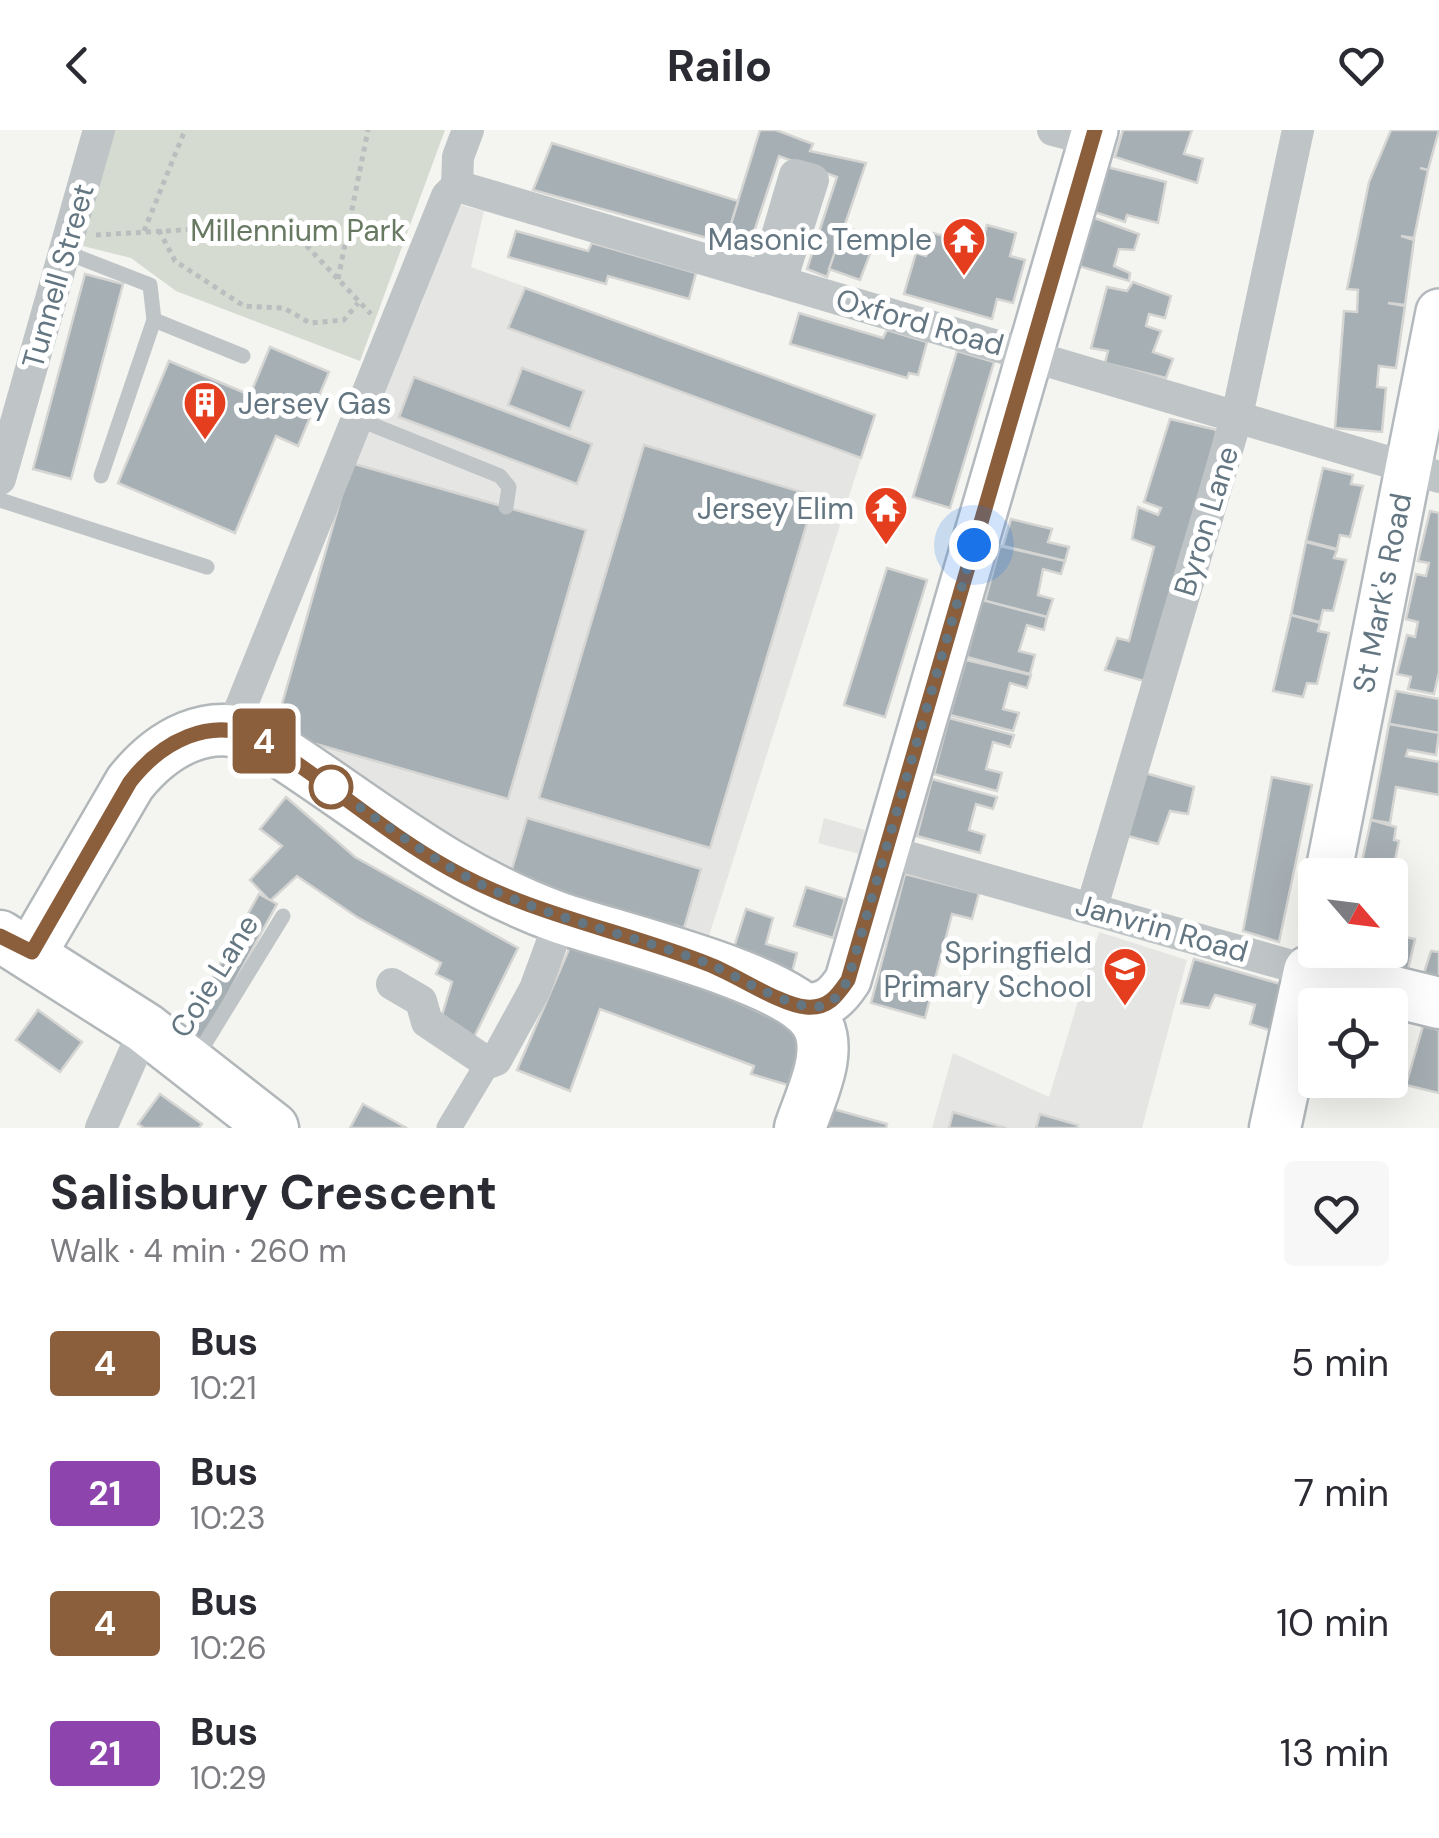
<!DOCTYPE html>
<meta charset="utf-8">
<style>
:root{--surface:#fff;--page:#f7f7f7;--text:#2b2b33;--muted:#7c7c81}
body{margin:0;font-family:"DM Sans",sans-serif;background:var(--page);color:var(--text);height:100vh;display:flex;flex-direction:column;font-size:38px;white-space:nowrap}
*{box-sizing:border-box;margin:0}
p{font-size:32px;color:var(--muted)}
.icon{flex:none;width:55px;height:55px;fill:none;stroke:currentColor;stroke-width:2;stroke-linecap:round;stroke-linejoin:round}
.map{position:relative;height:998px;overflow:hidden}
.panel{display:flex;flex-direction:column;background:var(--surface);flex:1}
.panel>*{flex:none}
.badge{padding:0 20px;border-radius:8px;font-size:35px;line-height:65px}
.needle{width:65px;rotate:118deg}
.controls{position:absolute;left:1298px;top:728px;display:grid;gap:20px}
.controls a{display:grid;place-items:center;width:110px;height:110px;border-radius:10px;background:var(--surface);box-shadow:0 10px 40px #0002;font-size:50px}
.you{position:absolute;width:50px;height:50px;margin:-25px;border:8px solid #fff;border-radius:50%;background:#1a73e8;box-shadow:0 0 0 15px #1a73e833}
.map>.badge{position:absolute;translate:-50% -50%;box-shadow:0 0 0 5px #fff}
.round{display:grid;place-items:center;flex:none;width:105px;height:105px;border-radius:10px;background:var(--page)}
.head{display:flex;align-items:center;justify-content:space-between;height:170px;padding:0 50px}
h1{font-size:48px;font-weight:700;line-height:75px}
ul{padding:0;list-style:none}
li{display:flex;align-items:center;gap:30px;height:130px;padding:0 50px}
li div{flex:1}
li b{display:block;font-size:38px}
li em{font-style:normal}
li .badge{min-width:110px;font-weight:700;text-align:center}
header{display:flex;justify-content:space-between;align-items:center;height:130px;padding:0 50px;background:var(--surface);font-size:45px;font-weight:700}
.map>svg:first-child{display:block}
</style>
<header><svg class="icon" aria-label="back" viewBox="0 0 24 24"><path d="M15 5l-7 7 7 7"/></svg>Railo<svg class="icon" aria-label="heart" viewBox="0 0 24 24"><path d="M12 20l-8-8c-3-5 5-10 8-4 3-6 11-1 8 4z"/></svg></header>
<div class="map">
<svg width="1439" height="998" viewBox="0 0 1439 998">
<rect width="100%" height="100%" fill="#f4f4f0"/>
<!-- built -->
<g fill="#e5e5e4">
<path d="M457,74L484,81L471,137L875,285L707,812L564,775L274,602L351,333L421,175Z"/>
<path d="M824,688L865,700L859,724L818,713Z"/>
<path d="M1099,802L1187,830L1142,998H932L953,923L1049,967Z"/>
</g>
<!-- green -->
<path fill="#d6dbd1" d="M111,0H445L360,231L176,161L131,128L79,115Z"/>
<!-- building -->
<g fill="#a6afb4" stroke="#d5d5d3" stroke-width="2.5">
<path d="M760,0H776L813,14L810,21L866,33L827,147L807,139L837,47L779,26L748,120L725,113Z"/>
<path d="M1123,0H1192L1184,24L1203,29L1197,53L1115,27Z"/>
<path d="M1391,0H1439L1428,40L1420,38L1428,40L1414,108L1401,106L1414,110L1405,175L1388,173L1405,176L1396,238L1379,236L1377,257L1386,258L1382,302L1335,298L1344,181L1357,182L1358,160L1347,159L1369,52Z"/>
<path d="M552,13L738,71L725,113L533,60Z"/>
<path d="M1107,37L1166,52L1158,93L1127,85L1125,92L1091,81Z"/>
<path d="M1089,86L1139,104L1134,120L1119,119L1114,136L1130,143L1129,151L1075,135Z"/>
<path d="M987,95L1016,103L1010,126L1025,130L1013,173L997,169L992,189L904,164L916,123L926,126L933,103L981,116Z"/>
<path d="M844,96L876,108L860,150L829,139Z"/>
<path d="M516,101L588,121L592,113L696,143L689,169L608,146L606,154L508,127Z"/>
<path d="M85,144L123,154L71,349L33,339Z"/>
<path d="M1133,152L1171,166L1165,188L1149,184L1146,196L1161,201L1153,222L1173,229L1166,248L1105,233L1108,221L1091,218L1107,157L1127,161Z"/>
<path d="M525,158L875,285L861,328L508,198Z"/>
<path d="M799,183L883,208L887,200L927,212L918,245L909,243L907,248L790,214Z"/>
<path d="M270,217L329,242L298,316L276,306L235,403L118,353L169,231L250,265Z"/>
<path d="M957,221L994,232L950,378L913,367Z"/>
<path d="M522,238L584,261L570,299L508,275Z"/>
<path d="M414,247L592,314L577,354L399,287Z"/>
<path d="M1170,289L1217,300L1151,553L1105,540L1117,508L1129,511L1154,417L1132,409L1138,377L1158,385L1161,378L1144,372Z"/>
<path d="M644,315L815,366L710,718L539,668Z"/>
<path d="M351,333L586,400L508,669L274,602Z"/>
<path d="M1323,338L1353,345L1351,354L1363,356L1350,407L1340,405L1337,419L1306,411Z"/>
<path d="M1430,381L1439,383V542L1434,564L1408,559L1411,547L1397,544L1407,505L1415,507L1418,492L1406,489L1416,444L1426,446L1429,433L1418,431Z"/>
<path d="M1011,389L1052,399L1048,412L1069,417L1065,431L1003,416Z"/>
<path d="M1306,412L1337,420L1334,428L1346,430L1333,481L1323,480L1320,492L1291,485Z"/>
<path d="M1000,416L1065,431L1061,444L1043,439L1038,465L1053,469L1047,487L985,471Z"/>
<path d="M887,438L927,450L885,587L844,575Z"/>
<path d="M982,470L1047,487L1044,500L1027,495L1019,521L1035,525L1030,544L967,527Z"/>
<path d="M1291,485L1320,493L1318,501L1329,503L1317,554L1307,553L1303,567L1273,561Z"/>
<path d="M966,530L1031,545L1027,558L1010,553L1003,579L1019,583L1013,601L950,585Z"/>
<path d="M1396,561L1439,569V603L1389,594Z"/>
<path d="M949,588L1014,605L1010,617L993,612L986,639L1002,643L997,661L934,644Z"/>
<path d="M1389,594L1439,603L1436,625L1408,620L1406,626L1439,632V665L1396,657L1390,693L1371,690Z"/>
<path d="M1145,643L1194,657L1188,684L1170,681L1158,714L1128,706Z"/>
<path d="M1272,647L1312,655L1279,812L1243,801Z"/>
<path d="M932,649L997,667L993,679L976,674L969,700L985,705L980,723L917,706Z"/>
<path d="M286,667L355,727L518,818L473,909L440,892L452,852L436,844L441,833L357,787L297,746L270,771L250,750L282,716L260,699Z"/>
<path d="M527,688L701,739L684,798L667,793L665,801L509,749Z"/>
<path d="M1371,690L1396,697L1394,710L1399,711L1390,753V745H1359Z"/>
<path d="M905,744L979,763L972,789L952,784L925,888L871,873Z"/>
<path d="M806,757L845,769L833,808L794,796Z"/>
<path d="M259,764L277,774L199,917L180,906Z"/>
<path d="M746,779L773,788L766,814L797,823L792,842L732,824Z"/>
<path d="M1390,804L1415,809L1407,844L1359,834L1351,820H1390Z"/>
<path d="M573,810L690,850L788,896L801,912L788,955L751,944L754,936L600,879L570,961L517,940Z"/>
<path d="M1431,821L1439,822V850L1423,846Z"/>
<path d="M1194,829L1287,856L1279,903L1250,894L1255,875L1215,865L1209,878L1181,873Z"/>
<path d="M38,880L82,912L60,942L16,910Z"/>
<path d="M1423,896L1439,900V963L1406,955Z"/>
<path d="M160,964L202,994L199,998H144L138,994Z"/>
<path d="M363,974L407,998H350Z"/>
<path d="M833,979L887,994L886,998H827Z"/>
<path d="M953,982L1006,998H949Z"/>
<path d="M1040,984L1078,995L1077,998H1036Z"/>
</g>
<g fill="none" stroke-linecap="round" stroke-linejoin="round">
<defs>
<g id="secondary">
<path d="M1328,745L1439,182"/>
<path d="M803,877C826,876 835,870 848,850L1095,0"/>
</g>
<g id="primary">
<path d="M0,806L145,898L273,998"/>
<path d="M31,823L130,653C162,613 210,585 260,609C362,673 445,747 560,788C615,807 782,846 814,889C836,919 810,967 800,998"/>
<path d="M1275,998L1309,841L1439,873"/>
</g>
</defs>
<!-- secondary casing -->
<use href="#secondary" stroke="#b4b9bd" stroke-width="50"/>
<!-- primary casing -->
<use href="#primary" stroke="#b2b7ba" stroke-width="55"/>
<!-- path -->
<g stroke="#bbbdbf" stroke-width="5" stroke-dasharray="5 5" stroke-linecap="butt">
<path d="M159,100L175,131L244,176L284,178L310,193L344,190L358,173"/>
<path d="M144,101L185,0"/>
<path d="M96,105L286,94L371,184"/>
<path d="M338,149L368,0"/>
</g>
<!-- service -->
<g stroke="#bfc4c6" stroke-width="15">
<path d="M65,122L150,155L154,190L243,226"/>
<path d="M358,289L500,346L509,357L506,377"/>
<path d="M101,346L154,190"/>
<path d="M0,370L207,437"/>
<path d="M196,928L283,786"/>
</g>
<!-- pedestrian -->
<path stroke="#bfc4c6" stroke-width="25" d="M449,998L488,933"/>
<!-- minor -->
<g stroke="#bfc4c6" stroke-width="32">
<path d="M1053,0L1092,10"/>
<path d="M457,56L1439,347"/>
<path d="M457,56L458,27L468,0"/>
<path d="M765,147L795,45L813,50L781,151"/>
<path d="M0,349L99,0"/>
<path d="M232,599L447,66L457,56"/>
<path d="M886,721L1309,841"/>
<path d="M1092,777L1237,286L1298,0"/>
<path d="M392,854L421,871L427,892L488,933L496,930L535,859L561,788"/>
<path d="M101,998L145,898"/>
</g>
<!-- secondary -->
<use href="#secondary" stroke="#fff" stroke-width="45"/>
<!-- primary -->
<use href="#primary" stroke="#fff" stroke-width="50"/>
</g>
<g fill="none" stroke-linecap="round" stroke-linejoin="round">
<defs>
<path id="line" d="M0,806L32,822L130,652C161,612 210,585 260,609C325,649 383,702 450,739C532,785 622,800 708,834C735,844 780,875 806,877C828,879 837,866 848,850L1095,0"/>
</defs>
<!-- line casing -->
<use href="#line" stroke="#fff" stroke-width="22"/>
<!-- line -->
<use href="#line" stroke="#8b5e3c" stroke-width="15"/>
<!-- walk -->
<path stroke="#637682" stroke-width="10" stroke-dasharray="0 18" d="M331,657C388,696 442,739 506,766C572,794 642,808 709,834C736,845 795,883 822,876C835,873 841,861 848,850L974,415"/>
</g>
<!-- icons -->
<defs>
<symbol id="temple-pin" viewBox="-11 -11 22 30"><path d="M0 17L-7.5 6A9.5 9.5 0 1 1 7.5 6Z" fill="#e53e1f" stroke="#fff"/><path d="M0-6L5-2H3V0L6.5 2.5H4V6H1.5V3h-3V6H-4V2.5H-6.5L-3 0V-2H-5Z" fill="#fff"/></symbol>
<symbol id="building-pin" viewBox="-11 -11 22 30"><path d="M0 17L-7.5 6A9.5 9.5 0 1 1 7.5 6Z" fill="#e53e1f" stroke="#fff"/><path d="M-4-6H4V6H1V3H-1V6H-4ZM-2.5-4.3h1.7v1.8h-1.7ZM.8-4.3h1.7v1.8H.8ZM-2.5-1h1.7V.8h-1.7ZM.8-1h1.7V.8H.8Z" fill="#fff"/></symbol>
<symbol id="school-pin" viewBox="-11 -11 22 30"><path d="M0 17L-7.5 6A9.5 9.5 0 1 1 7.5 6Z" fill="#e53e1f" stroke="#fff"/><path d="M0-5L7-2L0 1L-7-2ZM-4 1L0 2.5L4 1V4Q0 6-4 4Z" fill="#fff"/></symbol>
</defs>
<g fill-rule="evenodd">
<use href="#temple-pin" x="939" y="84" width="50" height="68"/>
<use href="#building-pin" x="180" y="248" width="50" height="68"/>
<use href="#temple-pin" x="861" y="353" width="50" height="68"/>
<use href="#school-pin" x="1100" y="814" width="50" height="68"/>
</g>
<!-- markers -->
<circle fill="#fff" stroke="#8b5e3c" stroke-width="5" cx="331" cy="657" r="20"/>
<g text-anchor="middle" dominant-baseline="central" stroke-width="10" stroke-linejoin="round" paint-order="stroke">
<!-- park labels -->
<g font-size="30" fill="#687962" stroke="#fff">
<text x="298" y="100">Millennium Park</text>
</g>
<!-- poi labels -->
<g font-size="30" fill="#637682" stroke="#fff" text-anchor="end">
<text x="932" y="109">Masonic Temple</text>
<text x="238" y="273" text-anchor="start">Jersey Gas</text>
<text x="854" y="378">Jersey Elim</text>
<text x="1092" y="822">Springfield<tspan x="1092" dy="34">Primary School</tspan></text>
</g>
<!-- street labels -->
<g font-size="30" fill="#637682" stroke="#fff">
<text transform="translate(58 146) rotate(-74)">Tunnell Street</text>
<text transform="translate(920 192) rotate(16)">Oxford Road</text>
<text transform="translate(1206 391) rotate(-73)">Byron Lane</text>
<text transform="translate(1382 463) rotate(-79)">St Mark's Road</text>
<text transform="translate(1162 798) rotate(16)">Janvrin Road</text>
<text transform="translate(214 846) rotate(-58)">Coie Lane</text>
</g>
</g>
</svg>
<div class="controls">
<a><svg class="needle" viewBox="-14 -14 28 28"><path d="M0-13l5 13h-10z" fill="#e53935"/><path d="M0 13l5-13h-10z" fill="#7c7c81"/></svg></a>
<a><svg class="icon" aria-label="locate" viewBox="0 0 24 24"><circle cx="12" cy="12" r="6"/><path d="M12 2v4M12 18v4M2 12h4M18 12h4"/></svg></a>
</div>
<div class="you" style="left:974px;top:415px"></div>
<b class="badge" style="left:264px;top:611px;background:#8b5e3c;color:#fff">4</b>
</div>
<section class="panel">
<div class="head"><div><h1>Salisbury Crescent</h1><p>Walk · 4 min · 260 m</p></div><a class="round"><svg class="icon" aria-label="heart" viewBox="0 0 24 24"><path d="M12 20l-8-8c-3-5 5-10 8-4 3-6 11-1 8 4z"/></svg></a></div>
<ul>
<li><span class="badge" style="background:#8b5e3c;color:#fff">4</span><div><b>Bus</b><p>10:21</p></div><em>5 min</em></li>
<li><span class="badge" style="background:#8e44ad;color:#fff">21</span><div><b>Bus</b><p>10:23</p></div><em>7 min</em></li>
<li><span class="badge" style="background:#8b5e3c;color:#fff">4</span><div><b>Bus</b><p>10:26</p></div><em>10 min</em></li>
<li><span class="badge" style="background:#8e44ad;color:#fff">21</span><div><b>Bus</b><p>10:29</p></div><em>13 min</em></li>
</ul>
</section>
